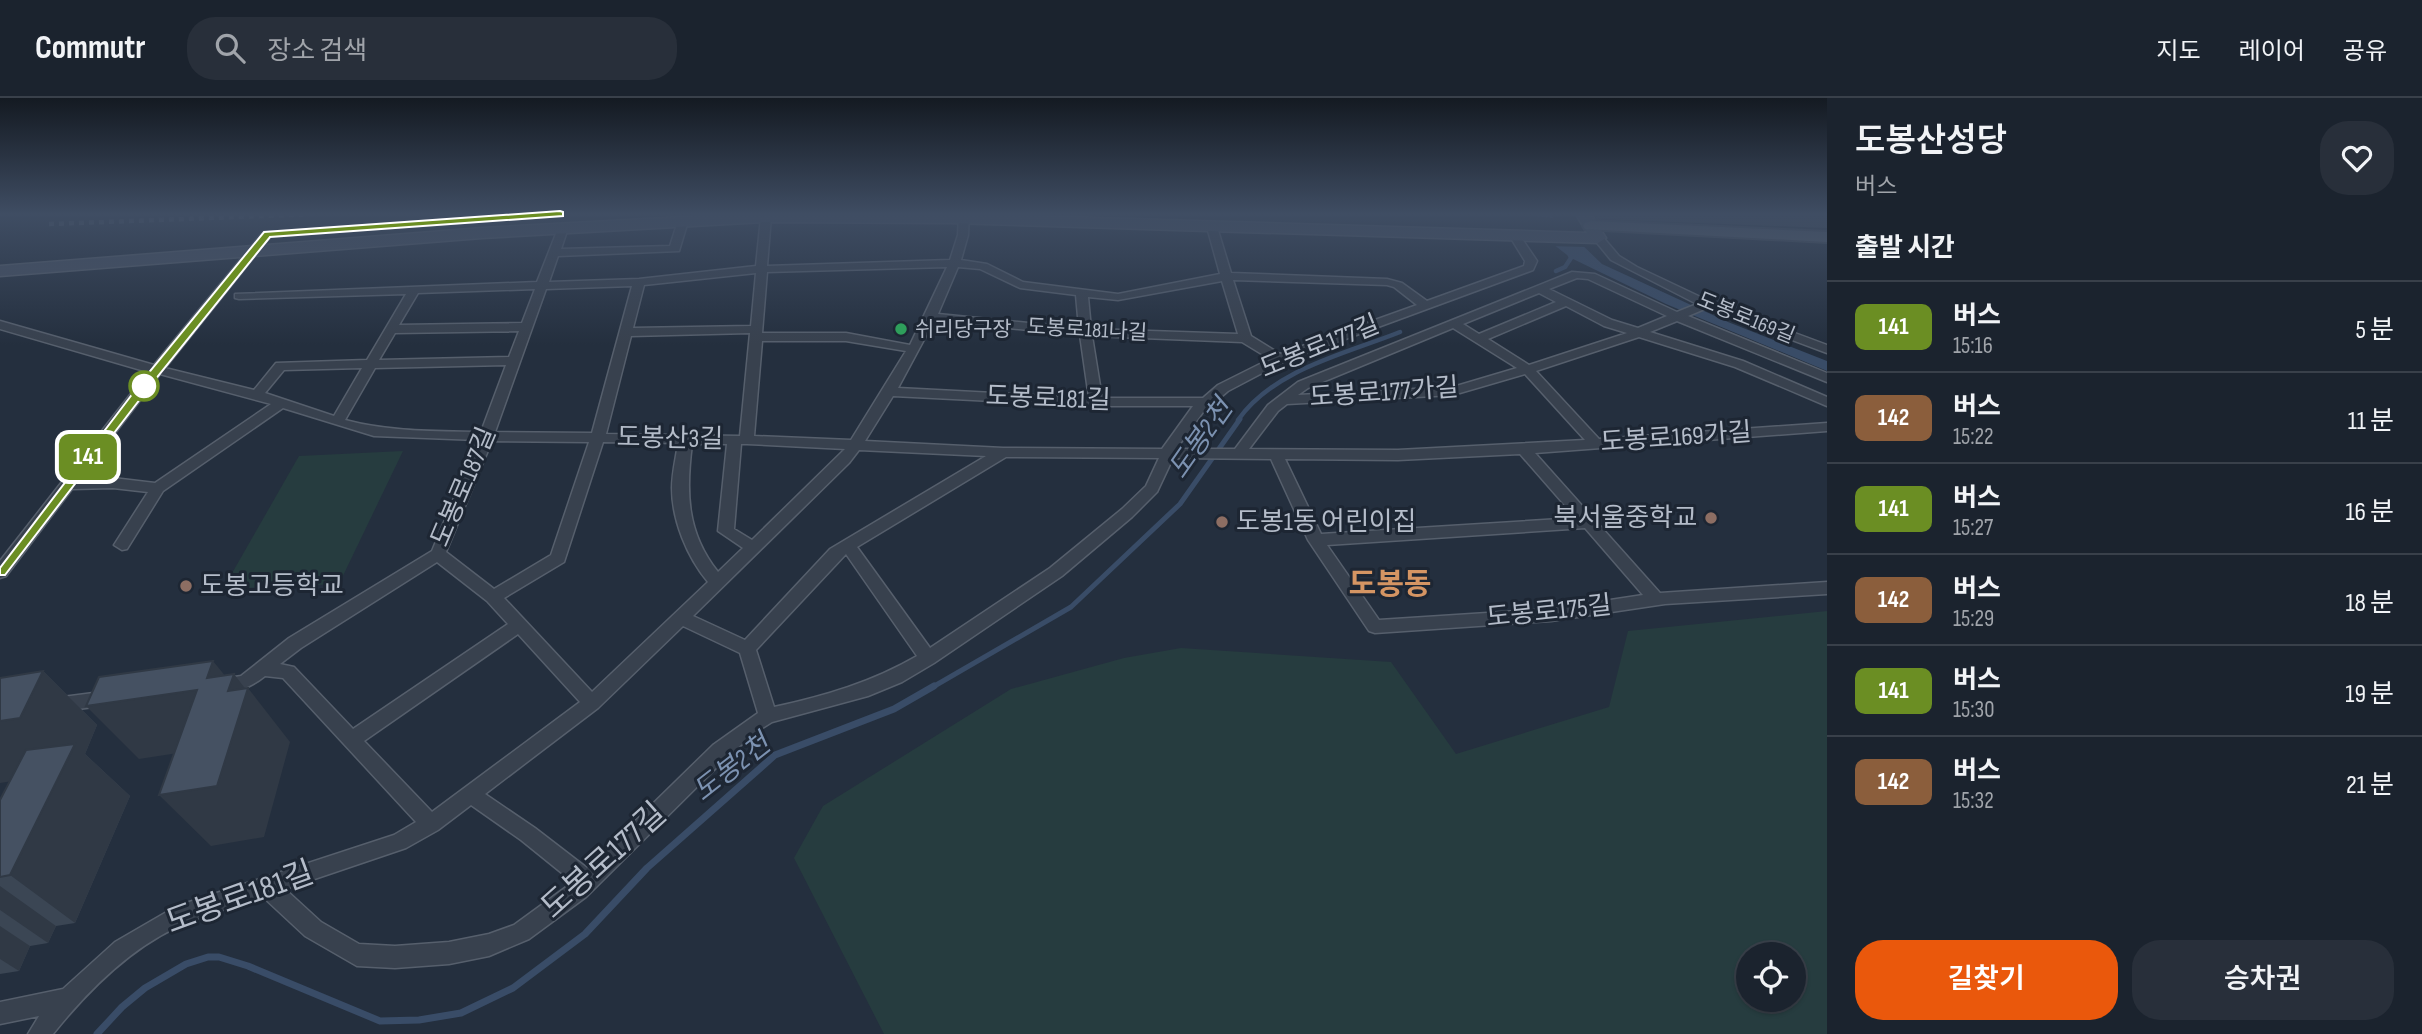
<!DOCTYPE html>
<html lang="ko">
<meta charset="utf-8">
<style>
:root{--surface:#1b232e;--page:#282f3a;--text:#f1f3f6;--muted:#a0a4aa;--line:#39404a;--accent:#ea580c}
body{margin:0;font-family:"Sofia Sans Condensed","Noto Sans KR",sans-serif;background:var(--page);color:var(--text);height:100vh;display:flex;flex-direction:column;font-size:26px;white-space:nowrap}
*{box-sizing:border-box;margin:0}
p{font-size:23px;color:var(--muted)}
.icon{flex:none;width:38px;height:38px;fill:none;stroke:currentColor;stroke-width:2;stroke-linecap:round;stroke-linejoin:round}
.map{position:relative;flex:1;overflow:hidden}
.sheet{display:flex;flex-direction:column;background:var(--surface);width:595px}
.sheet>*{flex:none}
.badge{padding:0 14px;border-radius:10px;font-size:24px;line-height:46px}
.fabs{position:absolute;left:1736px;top:844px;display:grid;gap:14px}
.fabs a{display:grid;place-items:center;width:70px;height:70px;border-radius:50%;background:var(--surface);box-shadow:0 2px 5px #0004,0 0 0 2px var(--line);font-size:35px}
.map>.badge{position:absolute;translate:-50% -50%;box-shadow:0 0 0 4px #fff}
h2{padding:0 28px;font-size:26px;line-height:63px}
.round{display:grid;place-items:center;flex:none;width:74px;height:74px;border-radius:28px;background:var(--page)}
.head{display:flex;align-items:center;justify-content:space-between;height:119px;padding:0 28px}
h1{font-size:33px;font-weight:600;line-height:52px}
.cta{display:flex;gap:14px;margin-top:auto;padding:14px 28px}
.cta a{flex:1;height:80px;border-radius:28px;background:var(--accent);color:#fff;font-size:28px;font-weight:600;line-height:80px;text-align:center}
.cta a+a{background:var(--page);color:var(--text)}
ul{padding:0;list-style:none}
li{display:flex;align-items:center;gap:21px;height:91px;padding:0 28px;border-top:2px solid var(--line)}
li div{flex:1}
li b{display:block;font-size:26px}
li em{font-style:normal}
li .badge{min-width:77px;font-weight:700;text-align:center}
header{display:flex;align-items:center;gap:42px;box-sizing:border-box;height:98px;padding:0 35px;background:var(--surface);border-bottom:2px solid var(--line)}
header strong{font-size:33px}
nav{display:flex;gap:38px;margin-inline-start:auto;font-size:24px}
.search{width:490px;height:63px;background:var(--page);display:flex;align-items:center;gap:18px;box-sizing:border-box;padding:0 24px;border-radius:28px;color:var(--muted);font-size:26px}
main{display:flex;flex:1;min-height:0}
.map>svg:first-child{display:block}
</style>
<header>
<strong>Commutr</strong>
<div class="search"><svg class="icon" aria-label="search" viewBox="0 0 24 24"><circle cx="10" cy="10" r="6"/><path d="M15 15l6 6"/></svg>장소 검색</div>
<nav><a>지도</a><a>레이어</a><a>공유</a></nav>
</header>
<main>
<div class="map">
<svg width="1827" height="936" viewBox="0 0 1827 936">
<rect width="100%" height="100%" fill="#242f3e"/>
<!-- green -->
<g fill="#263c3f" fill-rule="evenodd">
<path d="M403,353L339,486L223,491L299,358Z"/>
<path d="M1827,513V936H884L794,760L823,708L1011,591L1124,560L1181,550L1391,564L1456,656L1609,609L1628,533ZM1748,856H1794V901H1748Z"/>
</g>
<!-- water -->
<path fill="#394c67" d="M1531,116H1550L1602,166L1728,224L1827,263V273L1666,206L1571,160L1549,143Z"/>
<!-- pier -->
<path fill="#242f3e" d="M1528,118L1559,120L1587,149L1549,148Z"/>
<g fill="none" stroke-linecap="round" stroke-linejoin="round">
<!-- stream-far2 -->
<g stroke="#394c67" stroke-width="4.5">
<path d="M1556,173L1565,169L1571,160L1569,155"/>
<path d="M1238,322C1274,271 1345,256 1400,234"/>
</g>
<!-- stream-far1 -->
<path stroke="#394c67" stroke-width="5" d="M931,590L1071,509L1180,406L1240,321"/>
<!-- stream -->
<path stroke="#394c67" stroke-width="7" d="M97,936L122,909L145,890L186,866L208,859H219L248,868L380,923L419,922L461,915L513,890L585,836L647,770L775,657L894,611L934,588"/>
<defs>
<g id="street">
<path d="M765,116L771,119L767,168L950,162L958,137L959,116H969L968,137L961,162L987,166L1023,184L1118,196L1220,176L1207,129L1212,126L1217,129L1231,175L1387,181L1402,185L1427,203L1524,168L1525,163L1509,137L1510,135H1518L1537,163L1533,172L1283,264L1228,293L1203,314L1176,351H1235L1268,307L1298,284L1572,174L1595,176L1677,214L1697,206L1611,162L1593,140L1602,138L1619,158L1637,169L1711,204L1827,247V255L1707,210L1688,218L1827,275V284L1677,223L1650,234L1743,263L1827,299V308L1735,269L1639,239L1536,273L1599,341L1827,325V333L1535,355L1660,495L1827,484V496L1665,506L1551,523L1375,535L1369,533L1308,442L1271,361L1173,360L1157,394L1132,419L1062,478L934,565L902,584L868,598L772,624L756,634L727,659L586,799L529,841L489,858L449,866L395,870L357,868L305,838L263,799C239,807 214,814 191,823C136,844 89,891 53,936H28L39,918L0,926V904L63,891L115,844L177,808L394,737L416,724L283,580L265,578C251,589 233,598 215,592L212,587L215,582L241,578L289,540L432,453L478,342L374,338L283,310L163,393L127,451L122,452L114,447L148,394L113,390L72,391L6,478L0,480V463L148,274L0,231V223L154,267L263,134H271V138L165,270L254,292L276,265L367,262L406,196L239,201L235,200V196L537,184L559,128L568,130L561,151L670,148L678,123L683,120L688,123L679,153L558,158L549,184L639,181L756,168L761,119ZM947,169L910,247L846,235H762L767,174ZM958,169L980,171L1020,190L1076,197L1079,230L938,216ZM756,175L751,228L633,230L644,187ZM1577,180L1588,181L1667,218L1638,230L1612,222L1549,191ZM1233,182L1387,187L1394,189L1417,207L1280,256L1251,238ZM1222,183L1238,236L1091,231L1088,199L1118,202ZM632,188L592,335L495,334L546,191ZM535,191L522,225L399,227L418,195ZM1539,195L1556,204L1479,236L1463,226ZM1566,208L1604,228L1627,235L1529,267L1488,241ZM934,223L1080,237L1089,300L898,290ZM1453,230L1517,270L1453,289L1298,297L1308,290ZM519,233L509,259L379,262L395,235ZM750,235L740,338L606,336L631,238ZM1092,238L1242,244L1270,261L1218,287L1203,300H1102ZM762,243H846L906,253L851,342L754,338ZM506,267L481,334C435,333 390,334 345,322L375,270ZM362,270L334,318L265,295L284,272ZM160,276L271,306L155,385L113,380L80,381ZM1525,276L1585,342L1398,352L1249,351L1278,313L1287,306L1453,297ZM893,298L1096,308H1193L1162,351L1003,350L865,343ZM492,343L589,344L551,457L494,491L446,454ZM603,344L678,345C676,360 672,375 672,390C672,422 687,459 708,484L592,594L504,500L564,464ZM692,346H727L718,433L743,450L718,474C686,434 686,393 692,346ZM741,346H747L845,351L752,442L734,431ZM859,352L986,358L830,451L745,542L693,518L849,365ZM1520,356L1576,420L1321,436L1285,361L1398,362ZM1006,359L1159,360L1146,388L1122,411L1050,470L930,550L857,449ZM1585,430L1643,497L1551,511L1379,522L1327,447ZM846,456L917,558C872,584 825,598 774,609L756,552ZM437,464L487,503L508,526L353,631L294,569L280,566L301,550ZM683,528L740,555L758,615L713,647L587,770L535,730L485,696L598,610ZM518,536L580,604L432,714L364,643ZM471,707L521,742L573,784L514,827L489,836L449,844L395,848L359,846L321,824L285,791L406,750L438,732Z"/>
<path d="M109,593L115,595L118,600L115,605L109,607L55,614L49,612L46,607L49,602L55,600Z"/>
</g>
<path id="secondary" d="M738,116H971L1587,135L1576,116H1591L1606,140L1598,145L951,125L766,124L482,140L0,178V168L482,130Z"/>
<path id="primary" d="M1591,123L1827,134V144L1585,131L1583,128L1585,125Z"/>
</defs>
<!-- street casing -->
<use href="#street" stroke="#565f6c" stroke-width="3"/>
<!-- secondary casing -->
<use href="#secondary" stroke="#565f6c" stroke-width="3"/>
<!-- primary casing -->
<use href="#primary" stroke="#414a57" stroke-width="4"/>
<!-- street -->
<use href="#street" fill="#38414e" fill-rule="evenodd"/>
<!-- secondary -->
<use href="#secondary" fill="#465061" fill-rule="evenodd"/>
<!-- primary -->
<use href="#primary" fill="#56606e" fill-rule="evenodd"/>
<!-- rail -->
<g stroke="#5a6575" stroke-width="4.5" stroke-dasharray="5 5" stroke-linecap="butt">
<path d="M1579,116L1609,117"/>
<path d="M49,126L317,116"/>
</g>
</g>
<!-- wall -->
<g fill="#3b4654">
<path d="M1594,116H1827V130L1597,121Z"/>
<path d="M43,573L97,627L85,656L130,698L75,825L56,828L48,845L30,848L19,873L0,876V702L10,684Z"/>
</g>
<!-- shaded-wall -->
<g fill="#303945">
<path d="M213,563L231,585L234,576L247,593L248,590L290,644L264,739L211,748L159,697L230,647L139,661L86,608L207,580Z"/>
<path d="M43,573L97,627L85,656L130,698L75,825L10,777L60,675L0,685V623Z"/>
<path d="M0,788L56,828L48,845L0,812Z"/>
<path d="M0,828L30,848L19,873L0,861Z"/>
</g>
<!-- building -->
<g fill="#455162" stroke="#303945" stroke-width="2">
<path d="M213,563L207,580L234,576L228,593L248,590L217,688L159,697L197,592L86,608L99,579Z"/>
<path d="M43,573L20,620L0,623V580Z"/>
<path d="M75,646L10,777L0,779V702L26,652Z"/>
</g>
<!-- sky -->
<linearGradient id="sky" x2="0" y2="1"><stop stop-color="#141a22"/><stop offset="0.47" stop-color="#3f4d63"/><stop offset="1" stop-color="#3f4d63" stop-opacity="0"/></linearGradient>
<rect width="1827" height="247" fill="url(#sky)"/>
<!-- line -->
<path fill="#6b8e23" stroke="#fff" stroke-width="2" d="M560,113L563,114V118L270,139L154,283L5,477H0V470L146,278L264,134Z"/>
<!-- markers -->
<circle fill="#2e9e5b" stroke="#1d2633" stroke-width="2.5" cx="901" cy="231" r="7"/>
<circle fill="#fff" stroke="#6b8e23" stroke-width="3.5" cx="144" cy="288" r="14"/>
<g fill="#8d6e63" stroke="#1d2633" stroke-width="2.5">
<circle cx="1711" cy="420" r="7"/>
<circle cx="1222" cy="424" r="7"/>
<circle cx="186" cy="488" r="7"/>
</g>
<g text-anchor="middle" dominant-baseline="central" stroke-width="6" stroke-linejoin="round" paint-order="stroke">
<!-- far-street labels -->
<g font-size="21" fill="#b4bcc9" stroke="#1d2633">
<text transform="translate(1746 220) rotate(22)">도봉로169길</text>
<text transform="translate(1087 232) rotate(3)">도봉로181나길</text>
</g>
<!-- far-poi labels -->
<g font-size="21" fill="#b4bcc9" stroke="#1d2633" text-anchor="start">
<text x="915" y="231">쉬리당구장</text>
</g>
<!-- street labels -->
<g font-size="26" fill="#b4bcc9" stroke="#1d2633">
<text transform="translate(1320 249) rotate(-22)">도봉로177길</text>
<text transform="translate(1384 295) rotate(-4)">도봉로177가길</text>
<text transform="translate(1048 301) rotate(2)">도봉로181길</text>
<text transform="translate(1676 340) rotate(-4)">도봉로169가길</text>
<text transform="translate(670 341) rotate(1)">도봉산3길</text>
<text transform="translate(464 389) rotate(-67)">도봉로187길</text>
<text transform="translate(1549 514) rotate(-6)">도봉로175길</text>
</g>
<!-- poi labels -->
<g font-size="26" fill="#b4bcc9" stroke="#1d2633" text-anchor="start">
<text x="1697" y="420" text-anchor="end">북서울중학교</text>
<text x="1236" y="424">도봉1동 어린이집</text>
<text x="200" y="488">도봉고등학교</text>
</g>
<!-- water labels -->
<g font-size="28" font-style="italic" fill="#7c92b1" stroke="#1d2633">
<text transform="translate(1201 341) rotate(-55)">도봉2천</text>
<text transform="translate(732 670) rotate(-38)">도봉2천</text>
</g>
<!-- quarter labels -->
<g font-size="30" font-weight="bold" fill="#d59563" stroke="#1d2633">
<text x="1390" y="487">도봉동</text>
</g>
<!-- near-street labels -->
<g font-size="32" fill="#b4bcc9" stroke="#1d2633">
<text transform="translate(604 763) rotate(-42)">도봉로177길</text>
<text transform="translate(240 800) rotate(-20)">도봉로181길</text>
</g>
</g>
</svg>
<div class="fabs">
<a><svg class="icon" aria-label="locate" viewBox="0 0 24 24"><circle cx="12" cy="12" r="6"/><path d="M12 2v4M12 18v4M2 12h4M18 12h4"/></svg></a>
</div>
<b class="badge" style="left:88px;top:359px;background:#6b8e23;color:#fff">141</b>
</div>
<section class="sheet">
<div class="head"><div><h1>도봉산성당</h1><p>버스</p></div><a class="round"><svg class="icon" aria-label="heart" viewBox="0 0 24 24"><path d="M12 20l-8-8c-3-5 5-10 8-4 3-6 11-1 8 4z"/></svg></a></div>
<h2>출발 시간</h2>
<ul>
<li><span class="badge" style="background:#6b8e23;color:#fff">141</span><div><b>버스</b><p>15:16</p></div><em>5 분</em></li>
<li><span class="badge" style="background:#8b5e3c;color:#fff">142</span><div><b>버스</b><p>15:22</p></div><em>11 분</em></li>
<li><span class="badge" style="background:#6b8e23;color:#fff">141</span><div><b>버스</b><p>15:27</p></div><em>16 분</em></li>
<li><span class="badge" style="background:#8b5e3c;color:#fff">142</span><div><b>버스</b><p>15:29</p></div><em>18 분</em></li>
<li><span class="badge" style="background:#6b8e23;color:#fff">141</span><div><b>버스</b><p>15:30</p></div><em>19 분</em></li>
<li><span class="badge" style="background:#8b5e3c;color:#fff">142</span><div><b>버스</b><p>15:32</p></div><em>21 분</em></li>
</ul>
<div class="cta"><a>길찾기</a><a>승차권</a></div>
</section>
</main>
